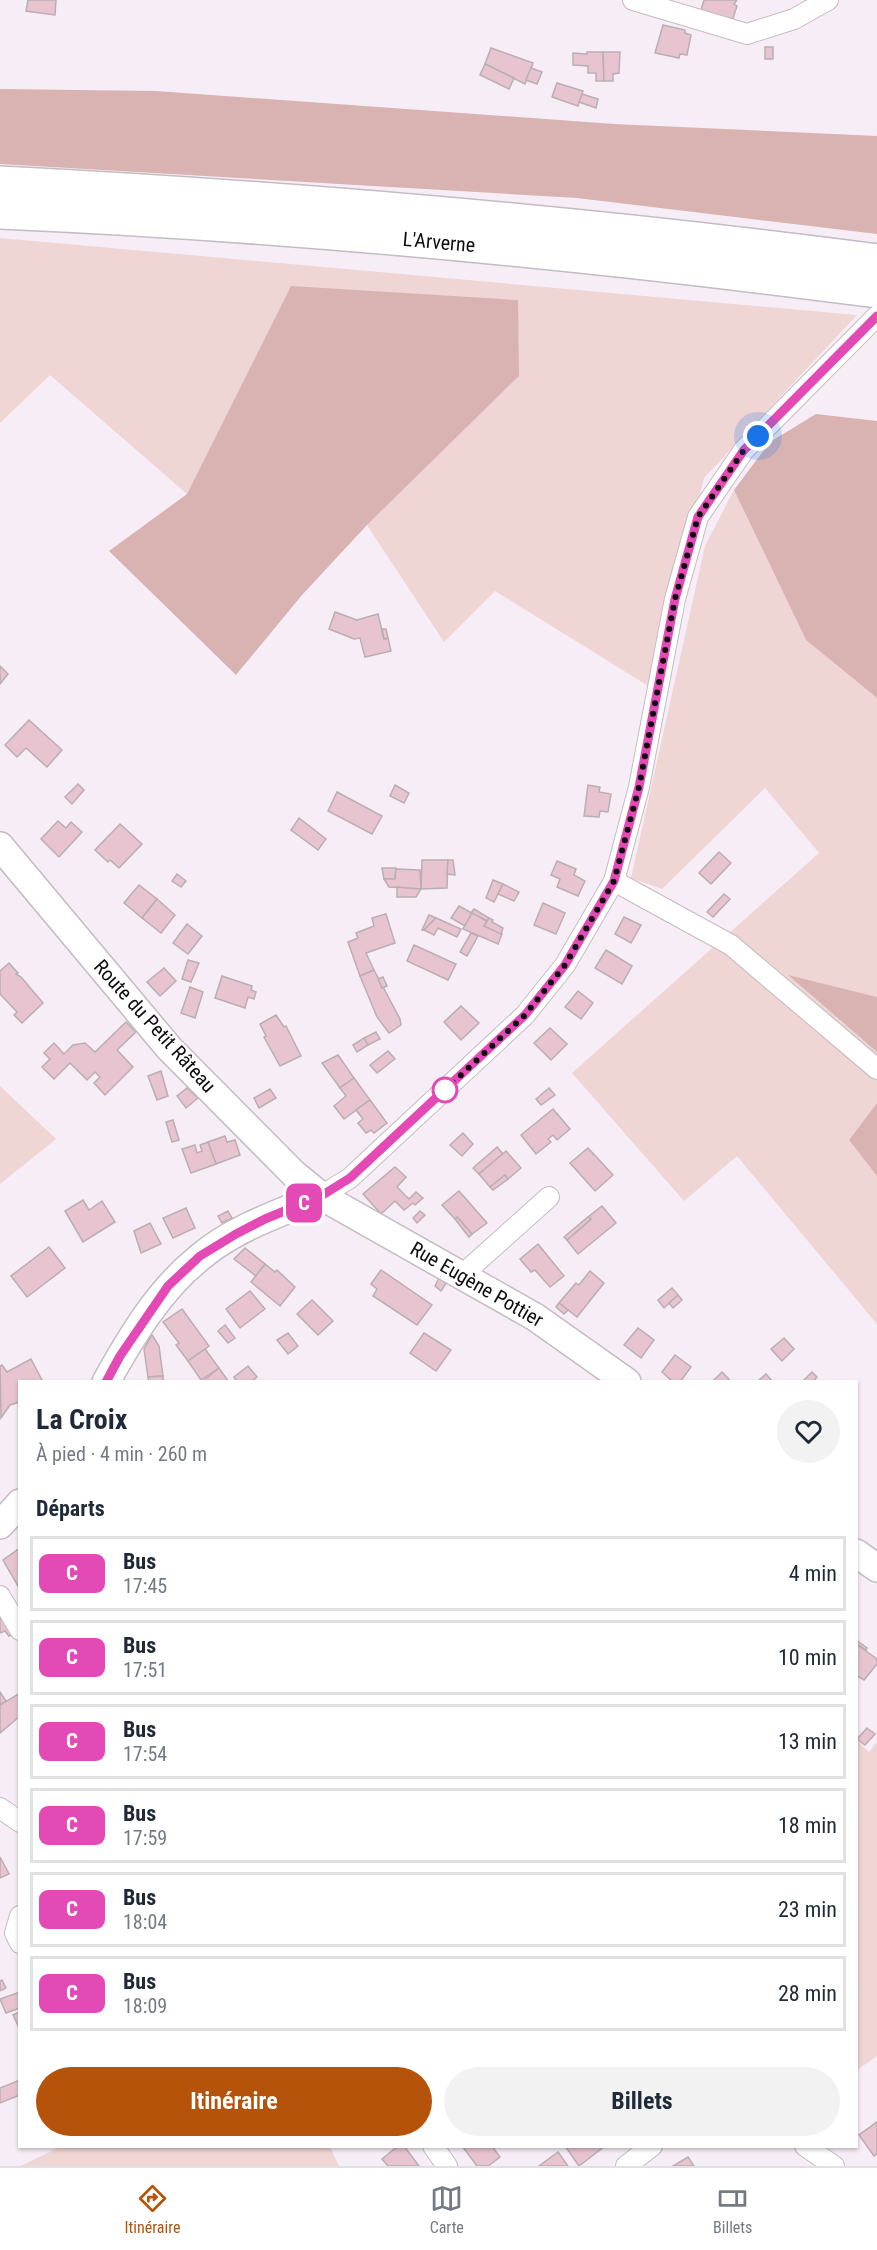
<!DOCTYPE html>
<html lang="fr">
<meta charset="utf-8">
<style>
:root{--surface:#fff;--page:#f2f2f3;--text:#1f2937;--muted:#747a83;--line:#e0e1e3;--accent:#b45309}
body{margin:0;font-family:"Roboto Condensed",sans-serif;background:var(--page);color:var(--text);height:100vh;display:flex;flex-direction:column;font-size:22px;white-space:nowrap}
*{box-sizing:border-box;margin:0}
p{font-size:20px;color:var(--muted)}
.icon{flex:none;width:33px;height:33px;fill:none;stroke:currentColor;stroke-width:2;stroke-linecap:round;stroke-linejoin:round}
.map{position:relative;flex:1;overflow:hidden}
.panel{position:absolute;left:18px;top:1380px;width:840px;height:768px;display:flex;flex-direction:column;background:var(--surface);border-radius:0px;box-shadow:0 2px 4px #0004}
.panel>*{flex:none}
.badge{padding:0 12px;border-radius:9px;font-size:21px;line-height:39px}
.you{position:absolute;width:30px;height:30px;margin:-15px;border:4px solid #fff;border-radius:50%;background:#1a73e8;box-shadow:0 0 0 9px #1a73e833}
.map>.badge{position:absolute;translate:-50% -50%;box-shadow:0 0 0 3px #fff}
h2{padding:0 18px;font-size:22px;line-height:54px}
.round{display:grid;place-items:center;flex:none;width:63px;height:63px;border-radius:32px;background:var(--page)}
.head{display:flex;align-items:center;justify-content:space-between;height:102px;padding:0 18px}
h1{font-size:28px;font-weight:700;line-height:45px}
.primary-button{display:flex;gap:12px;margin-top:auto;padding:12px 18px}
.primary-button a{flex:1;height:69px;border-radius:36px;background:var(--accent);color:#fff;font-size:24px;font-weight:700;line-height:69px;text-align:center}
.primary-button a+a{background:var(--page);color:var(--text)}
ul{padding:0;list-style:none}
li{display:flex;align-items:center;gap:18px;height:75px;margin:0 12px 9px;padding:0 6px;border:3px solid var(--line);border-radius:0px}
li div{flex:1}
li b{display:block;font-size:22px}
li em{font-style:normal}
li .badge{min-width:66px;font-weight:700;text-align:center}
.dock{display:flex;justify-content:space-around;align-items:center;height:84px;border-top:2px solid var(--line);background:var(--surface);font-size:16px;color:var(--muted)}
.dock a{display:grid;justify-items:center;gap:3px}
.dock .active{color:var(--accent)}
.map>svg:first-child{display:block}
</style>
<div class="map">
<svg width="877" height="2166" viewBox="0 0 877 2166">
<rect width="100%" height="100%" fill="#f7edf6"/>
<!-- green -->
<g fill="#efd5d4">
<path d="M0,238L857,315L704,478L650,687L495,591L444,642L367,525L519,376L517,300L289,290L187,494L50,375L0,423Z"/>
<path d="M734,490L806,640L877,698V997L789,976L877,1052V1103L849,1140L877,1176V1324L737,1156L684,1201L572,1073L819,853L765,788L662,889L631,878L705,546Z"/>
<path d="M0,1086L56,1139L0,1184Z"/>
<path d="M856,1739L869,1752L877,1742V2056L857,2070Z"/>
<path d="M60,2147H330L339,2166H21Z"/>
</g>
<!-- forest -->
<g fill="#d8b3b2">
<path d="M0,89L156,91L614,124L877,136V234L577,198L0,164Z"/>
<path d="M291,286L518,300L519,376L367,525L302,595L236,675L109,551L187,494Z"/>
<path d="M816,414L877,421V698L806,640L734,490L770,442Z"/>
<path d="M788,975L877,997V1052Z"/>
<path d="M877,1103V1176L849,1140Z"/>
</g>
<!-- building -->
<g fill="#e7c4d0" stroke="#baaeb2" stroke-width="1.5">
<path d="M28,0H56L55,15L26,11Z"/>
<path d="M704,0H737L734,4L737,6L732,21L701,10Z"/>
<path d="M663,25L685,30V33L691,35L687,55L680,54L679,58L655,53Z"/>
<rect x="765" y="47" width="8" height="12"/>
<path d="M491,48L533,63L525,84L485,64Z"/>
<path d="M587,52H603L604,81H596V73H588V66L573,65V53L587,54Z"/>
<path d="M603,52H620L619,73L613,74V81H604Z"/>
<path d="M485,64L514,78L509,89L480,75Z"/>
<path d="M531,68L542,72L537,84L526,80Z"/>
<path d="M557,83L583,91L578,106L552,97Z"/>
<path d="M582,94L598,99L596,108L579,102Z"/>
<path d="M335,612L357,620L378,614L384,639L388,638L391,651L365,657L360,638L354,639L329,629Z"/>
<path d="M382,629H386L388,638L384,639Z"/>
<path d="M0,666L8,674L0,684Z"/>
<path d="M29,720L62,750L47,767L26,748L17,757L5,745Z"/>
<path d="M78,784L84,790L72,804L65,797Z"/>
<path d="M395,785L409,793L404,803L390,796Z"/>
<path d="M588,785L600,787L599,792L611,794L608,812L600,811L599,817L584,816Z"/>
<path d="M337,792L382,816L372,834L328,811Z"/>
<path d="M299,818L326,839L318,850L291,830Z"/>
<path d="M58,821L66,828L71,822L82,832L59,857L41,839Z"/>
<path d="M120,824L142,844L119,868L110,860L108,862L95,850Z"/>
<path d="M719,852L731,863L711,884L699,873Z"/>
<path d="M422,860H448L447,888L421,889Z"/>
<path d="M448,860H453L455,875L447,874Z"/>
<path d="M557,861L576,869L574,875L585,881L578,896L557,887L560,879L551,875Z"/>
<path d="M382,868H396L395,879H384Z"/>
<path d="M396,869L420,870L421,889L389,887L384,879H395Z"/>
<path d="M177,874L186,881L181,887L172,881Z"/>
<path d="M493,880L503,884L494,902L486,898Z"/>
<path d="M503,884L519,892L514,901L498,894Z"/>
<path d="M139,885L157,899L142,918L124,903Z"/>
<path d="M397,887L407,888L421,889L416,897H397Z"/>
<path d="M724,894L730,899L713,917L707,912Z"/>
<path d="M157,899L175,915L161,933L142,918Z"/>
<path d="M543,903L565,913L556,934L534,925Z"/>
<path d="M459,906L472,913L465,926L451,918Z"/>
<path d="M474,909L489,918L487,921L471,913Z"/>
<path d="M472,913L487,921L484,926L502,934L498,944L463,929Z"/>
<path d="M386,914L395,943L366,953L374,970L360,976L348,942L358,938L356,933L374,926L372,918Z"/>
<path d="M429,915L436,918L424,930H422Z"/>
<path d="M624,917L641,925L631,943L615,934Z"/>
<path d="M436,918L461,929L457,937L438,928L434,935L424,930Z"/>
<path d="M489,918L493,920L492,922L503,928L501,934L484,926Z"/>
<path d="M187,924L202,936L188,954L173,943Z"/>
<path d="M471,933L478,936L467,956L460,952Z"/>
<path d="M414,945L456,964L448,980L407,961Z"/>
<path d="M606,950L632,966L622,984L595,968Z"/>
<path d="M188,960L199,963L191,982L182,979Z"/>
<path d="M9,963L18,973L16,974L21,977L43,1003L22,1023L14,1015L17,1012L0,994V971Z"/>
<path d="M164,968L176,981L160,996L147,982Z"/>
<path d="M374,970L400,1019L401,1025L389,1033L377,1017L360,976Z"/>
<path d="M222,976L252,986L251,990L256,992L254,999L248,997L245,1008L215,998Z"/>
<path d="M383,977L387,986L382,988L378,979Z"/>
<path d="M190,987L203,992L195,1018L181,1013Z"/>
<path d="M578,991L593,1003L581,1019L565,1007Z"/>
<path d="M461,1006L479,1023L461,1040L444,1022Z"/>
<path d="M276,1015L284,1027L286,1026L301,1056L280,1066L264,1037L266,1036L260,1024Z"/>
<path d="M126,1022L136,1032L117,1050L133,1067L105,1095L94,1083L100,1077L95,1072L87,1080L70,1063L54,1079L42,1067L50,1059L44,1053L54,1043L64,1054L73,1045L85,1043L95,1052Z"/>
<path d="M550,1028L567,1044L551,1060L534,1043Z"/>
<path d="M376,1032L380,1039L368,1045L364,1038Z"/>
<path d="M364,1038L368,1045L357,1052L353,1045Z"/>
<path d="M388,1051L395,1059L377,1073L370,1065Z"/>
<path d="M338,1055L354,1078L340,1088L322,1063Z"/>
<path d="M161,1071L168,1096L157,1100L148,1076Z"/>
<path d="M354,1078L370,1100L344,1119L334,1106L346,1096L340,1088Z"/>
<path d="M187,1088L198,1098L186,1108L177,1096Z"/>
<path d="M549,1088L555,1095L541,1105L536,1099Z"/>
<path d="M270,1089L276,1098L259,1108L254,1098Z"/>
<path d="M370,1100L387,1123L374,1133L371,1130L366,1133L358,1123L363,1119L356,1110Z"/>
<path d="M553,1109L570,1129L557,1140L553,1135L548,1139L551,1142L536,1154L521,1135Z"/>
<path d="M173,1120L179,1140L172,1142L166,1122Z"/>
<path d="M463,1133L473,1144L462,1156L450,1145Z"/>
<path d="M225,1136L227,1142L235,1140L240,1155L216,1164L208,1142Z"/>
<path d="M208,1142L216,1164L191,1173L182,1149L195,1145L197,1153L202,1151L200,1145Z"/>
<path d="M497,1147L503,1154L479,1174L473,1168Z"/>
<path d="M588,1148L613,1175L595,1191L570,1163Z"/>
<path d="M506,1151L521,1168L508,1179L505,1175L490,1187L479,1174Z"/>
<path d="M395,1167L406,1177L397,1187L409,1199L416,1192L423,1198L415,1205L413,1203L404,1210L395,1201L381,1214L363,1194Z"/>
<path d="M505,1175L508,1179L493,1190L490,1187Z"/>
<path d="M459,1191L487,1223L472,1234L457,1217L455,1219L442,1205Z"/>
<path d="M83,1200L89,1210L102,1201L115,1222L83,1242L65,1211Z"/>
<path d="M602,1206L616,1223L578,1254L567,1240L591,1219L588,1217Z"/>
<path d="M186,1208L195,1228L173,1238L163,1218Z"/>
<path d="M228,1211L232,1218L222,1223L218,1216Z"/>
<path d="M420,1211L425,1215L417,1223L413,1218Z"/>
<path d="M457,1217L472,1234L469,1237L455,1219Z"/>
<path d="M588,1217L591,1219L567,1240L564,1237Z"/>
<path d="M150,1223L161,1244L141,1253L134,1231Z"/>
<path d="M538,1244L564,1276L550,1287L535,1270L531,1272L520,1259Z"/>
<path d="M49,1247L65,1268L27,1297L11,1276Z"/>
<path d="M245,1248L265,1264L256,1276L234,1259Z"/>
<path d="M265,1264L275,1272L277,1270L295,1287L280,1306L251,1282Z"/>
<path d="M381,1270L432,1305L417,1325L373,1296L377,1289L371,1284Z"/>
<path d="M590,1271L604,1283L577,1317L559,1303L576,1283L579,1285Z"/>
<path d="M439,1278L447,1282L441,1291L435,1286Z"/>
<path d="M672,1288L678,1295L664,1308L658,1300Z"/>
<path d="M250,1291L265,1309L240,1328L226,1309Z"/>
<path d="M678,1295L682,1300L673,1308L669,1303Z"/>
<path d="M312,1300L333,1321L318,1335L297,1314Z"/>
<path d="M559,1303L568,1310L564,1314L556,1307Z"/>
<path d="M182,1309L209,1346L188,1361L176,1345L179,1343L163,1322Z"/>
<path d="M225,1325L235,1338L228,1343L218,1331Z"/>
<path d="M638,1328L654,1340L641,1358L624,1345Z"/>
<path d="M288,1333L298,1346L288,1354L277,1340Z"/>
<path d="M424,1333L451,1350L436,1371L410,1353Z"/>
<path d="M152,1335L159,1346L163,1376L148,1377L144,1349Z"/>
<path d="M784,1338L794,1349L782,1361L771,1349Z"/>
<path d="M205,1349L219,1368L201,1380L188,1361Z"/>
<path d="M675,1355L691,1367L680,1382H673L662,1372Z"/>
<path d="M31,1359L43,1382H20V1402L10,1405L1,1418L0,1366L2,1365L7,1372Z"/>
<path d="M248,1366L257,1377L251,1382H237L234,1377Z"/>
<path d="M219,1368L228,1381L231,1382H202Z"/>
<path d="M722,1372L729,1379L727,1382H712Z"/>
<path d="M812,1372L817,1377L813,1382H802Z"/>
<path d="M766,1374L773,1382H758V1381Z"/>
<path d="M163,1376V1382H149L148,1377Z"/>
<path d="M20,1548V1585L18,1586L3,1560Z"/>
<path d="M0,1611L12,1635L9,1636L5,1631L0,1633Z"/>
<path d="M856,1640L867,1648L866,1650L856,1644Z"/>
<path d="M856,1644L877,1659V1664L864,1680L856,1675Z"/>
<path d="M0,1692L6,1701L0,1705Z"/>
<path d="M20,1693V1716L0,1733V1705Z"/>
<path d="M867,1728L875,1734L865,1745L857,1739Z"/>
<path d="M0,1857L9,1874L0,1878Z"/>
<path d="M2,1980L6,1988L0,1991V1981Z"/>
<path d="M20,1992V2008L6,2013L0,1999Z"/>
<path d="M20,2012V2030L13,2015Z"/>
<path d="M20,2080V2095L0,2103V2088Z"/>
<path d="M877,2122V2154L874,2156L859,2135Z"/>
<path d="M398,2146H404L419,2166H388L382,2159Z"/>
<path d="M462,2146H492L500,2157L488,2166H477Z"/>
<path d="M565,2146H605L579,2166Z"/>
<path d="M558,2152L568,2166H539Z"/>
<path d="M688,2157L694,2166H673Z"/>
</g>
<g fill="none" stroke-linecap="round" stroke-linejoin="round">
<defs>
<g id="street">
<path d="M633,0L747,34L794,19L828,0"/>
<path d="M614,881L731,945L877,1069"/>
<path d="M321,1196L350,1178L525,1015L565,965L614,881L639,787L675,599L698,517L744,450L877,316"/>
<path d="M464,1276L472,1266L549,1197"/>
<path d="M0,1596L20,1630"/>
<path d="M0,1808L20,1822"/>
<path d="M20,1916L15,1933L20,1943"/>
<path d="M433,2146L447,2166"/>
<path d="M805,2146L834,2166"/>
<path d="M626,2166L652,2146"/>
</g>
<g id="secondary">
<path d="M0,846L169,1048L294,1174L321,1196L535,1317L627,1382"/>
<path d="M106,1382C131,1337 159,1290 199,1258C234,1228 280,1213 321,1196"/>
<path d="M0,1525L20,1503"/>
<path d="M856,1553L877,1568"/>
</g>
<g id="highway">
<path d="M0,183C293,198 586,223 877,261"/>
<path d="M0,212C293,225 586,253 877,291"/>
</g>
</defs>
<!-- street casing -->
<use href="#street" stroke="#c4bbc3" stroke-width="22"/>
<!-- secondary casing -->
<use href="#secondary" stroke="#c4bbc3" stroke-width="30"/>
<!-- highway casing -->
<use href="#highway" stroke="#c4bbc3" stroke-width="36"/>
<!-- street -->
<use href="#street" stroke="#fff" stroke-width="20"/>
<!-- secondary -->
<use href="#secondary" stroke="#fff" stroke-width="27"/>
<!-- highway -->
<use href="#highway" stroke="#fff" stroke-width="33"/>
</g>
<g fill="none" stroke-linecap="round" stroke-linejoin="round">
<defs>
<path id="line" d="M106,1382L120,1356L168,1286L200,1256L236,1234L265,1219L321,1196L350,1178L525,1015L565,965L614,881L639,787L675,599L698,517L744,450L877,316"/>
</defs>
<!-- line casing -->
<use href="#line" stroke="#fff" stroke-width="14"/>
<!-- line -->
<use href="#line" stroke="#e44ab5" stroke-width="9"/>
<!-- walk -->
<path stroke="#0f0c0f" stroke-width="6" stroke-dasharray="0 10.8" d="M445,1090L525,1015L565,965L614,881L639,787L675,599L698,517L744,450L758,436"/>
</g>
<!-- markers -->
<circle fill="#fff" stroke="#e44ab5" stroke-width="3" cx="445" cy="1090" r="12"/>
<g text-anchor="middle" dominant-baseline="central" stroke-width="5" stroke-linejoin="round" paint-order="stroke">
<!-- street labels -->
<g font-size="20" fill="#0f0c0f" stroke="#fefefe">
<text transform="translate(439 242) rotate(5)">L'Arverne</text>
<text transform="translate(155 1026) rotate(48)">Route du Petit Râteau</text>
<text transform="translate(477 1284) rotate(30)">Rue Eugène Pottier</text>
</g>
</g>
</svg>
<div class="you" style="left:758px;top:436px"></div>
<b class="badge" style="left:304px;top:1203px;background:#e44ab5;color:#fff">C</b>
<section class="panel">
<div class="head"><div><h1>La Croix</h1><p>À pied · 4 min · 260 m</p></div><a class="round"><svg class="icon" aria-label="heart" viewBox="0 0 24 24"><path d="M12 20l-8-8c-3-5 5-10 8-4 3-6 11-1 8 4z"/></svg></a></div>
<h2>Départs</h2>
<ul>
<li><span class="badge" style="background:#e44ab5;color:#fff">C</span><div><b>Bus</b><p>17:45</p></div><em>4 min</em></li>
<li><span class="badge" style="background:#e44ab5;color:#fff">C</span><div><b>Bus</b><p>17:51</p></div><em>10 min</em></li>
<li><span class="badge" style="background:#e44ab5;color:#fff">C</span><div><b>Bus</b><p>17:54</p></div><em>13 min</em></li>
<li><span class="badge" style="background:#e44ab5;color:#fff">C</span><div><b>Bus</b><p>17:59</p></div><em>18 min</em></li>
<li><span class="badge" style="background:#e44ab5;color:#fff">C</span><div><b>Bus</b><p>18:04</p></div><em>23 min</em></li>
<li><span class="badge" style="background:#e44ab5;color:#fff">C</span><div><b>Bus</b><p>18:09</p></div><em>28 min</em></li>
</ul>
<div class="primary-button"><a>Itinéraire</a><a>Billets</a></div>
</section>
</div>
<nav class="dock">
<a class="active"><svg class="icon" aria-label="directions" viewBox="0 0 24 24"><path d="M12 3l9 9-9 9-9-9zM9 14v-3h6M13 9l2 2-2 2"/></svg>Itinéraire</a>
<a><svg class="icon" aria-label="map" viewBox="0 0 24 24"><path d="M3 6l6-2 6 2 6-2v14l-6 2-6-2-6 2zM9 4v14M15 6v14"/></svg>Carte</a>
<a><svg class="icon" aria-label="tickets" viewBox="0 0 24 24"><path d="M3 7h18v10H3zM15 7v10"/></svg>Billets</a>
</nav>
